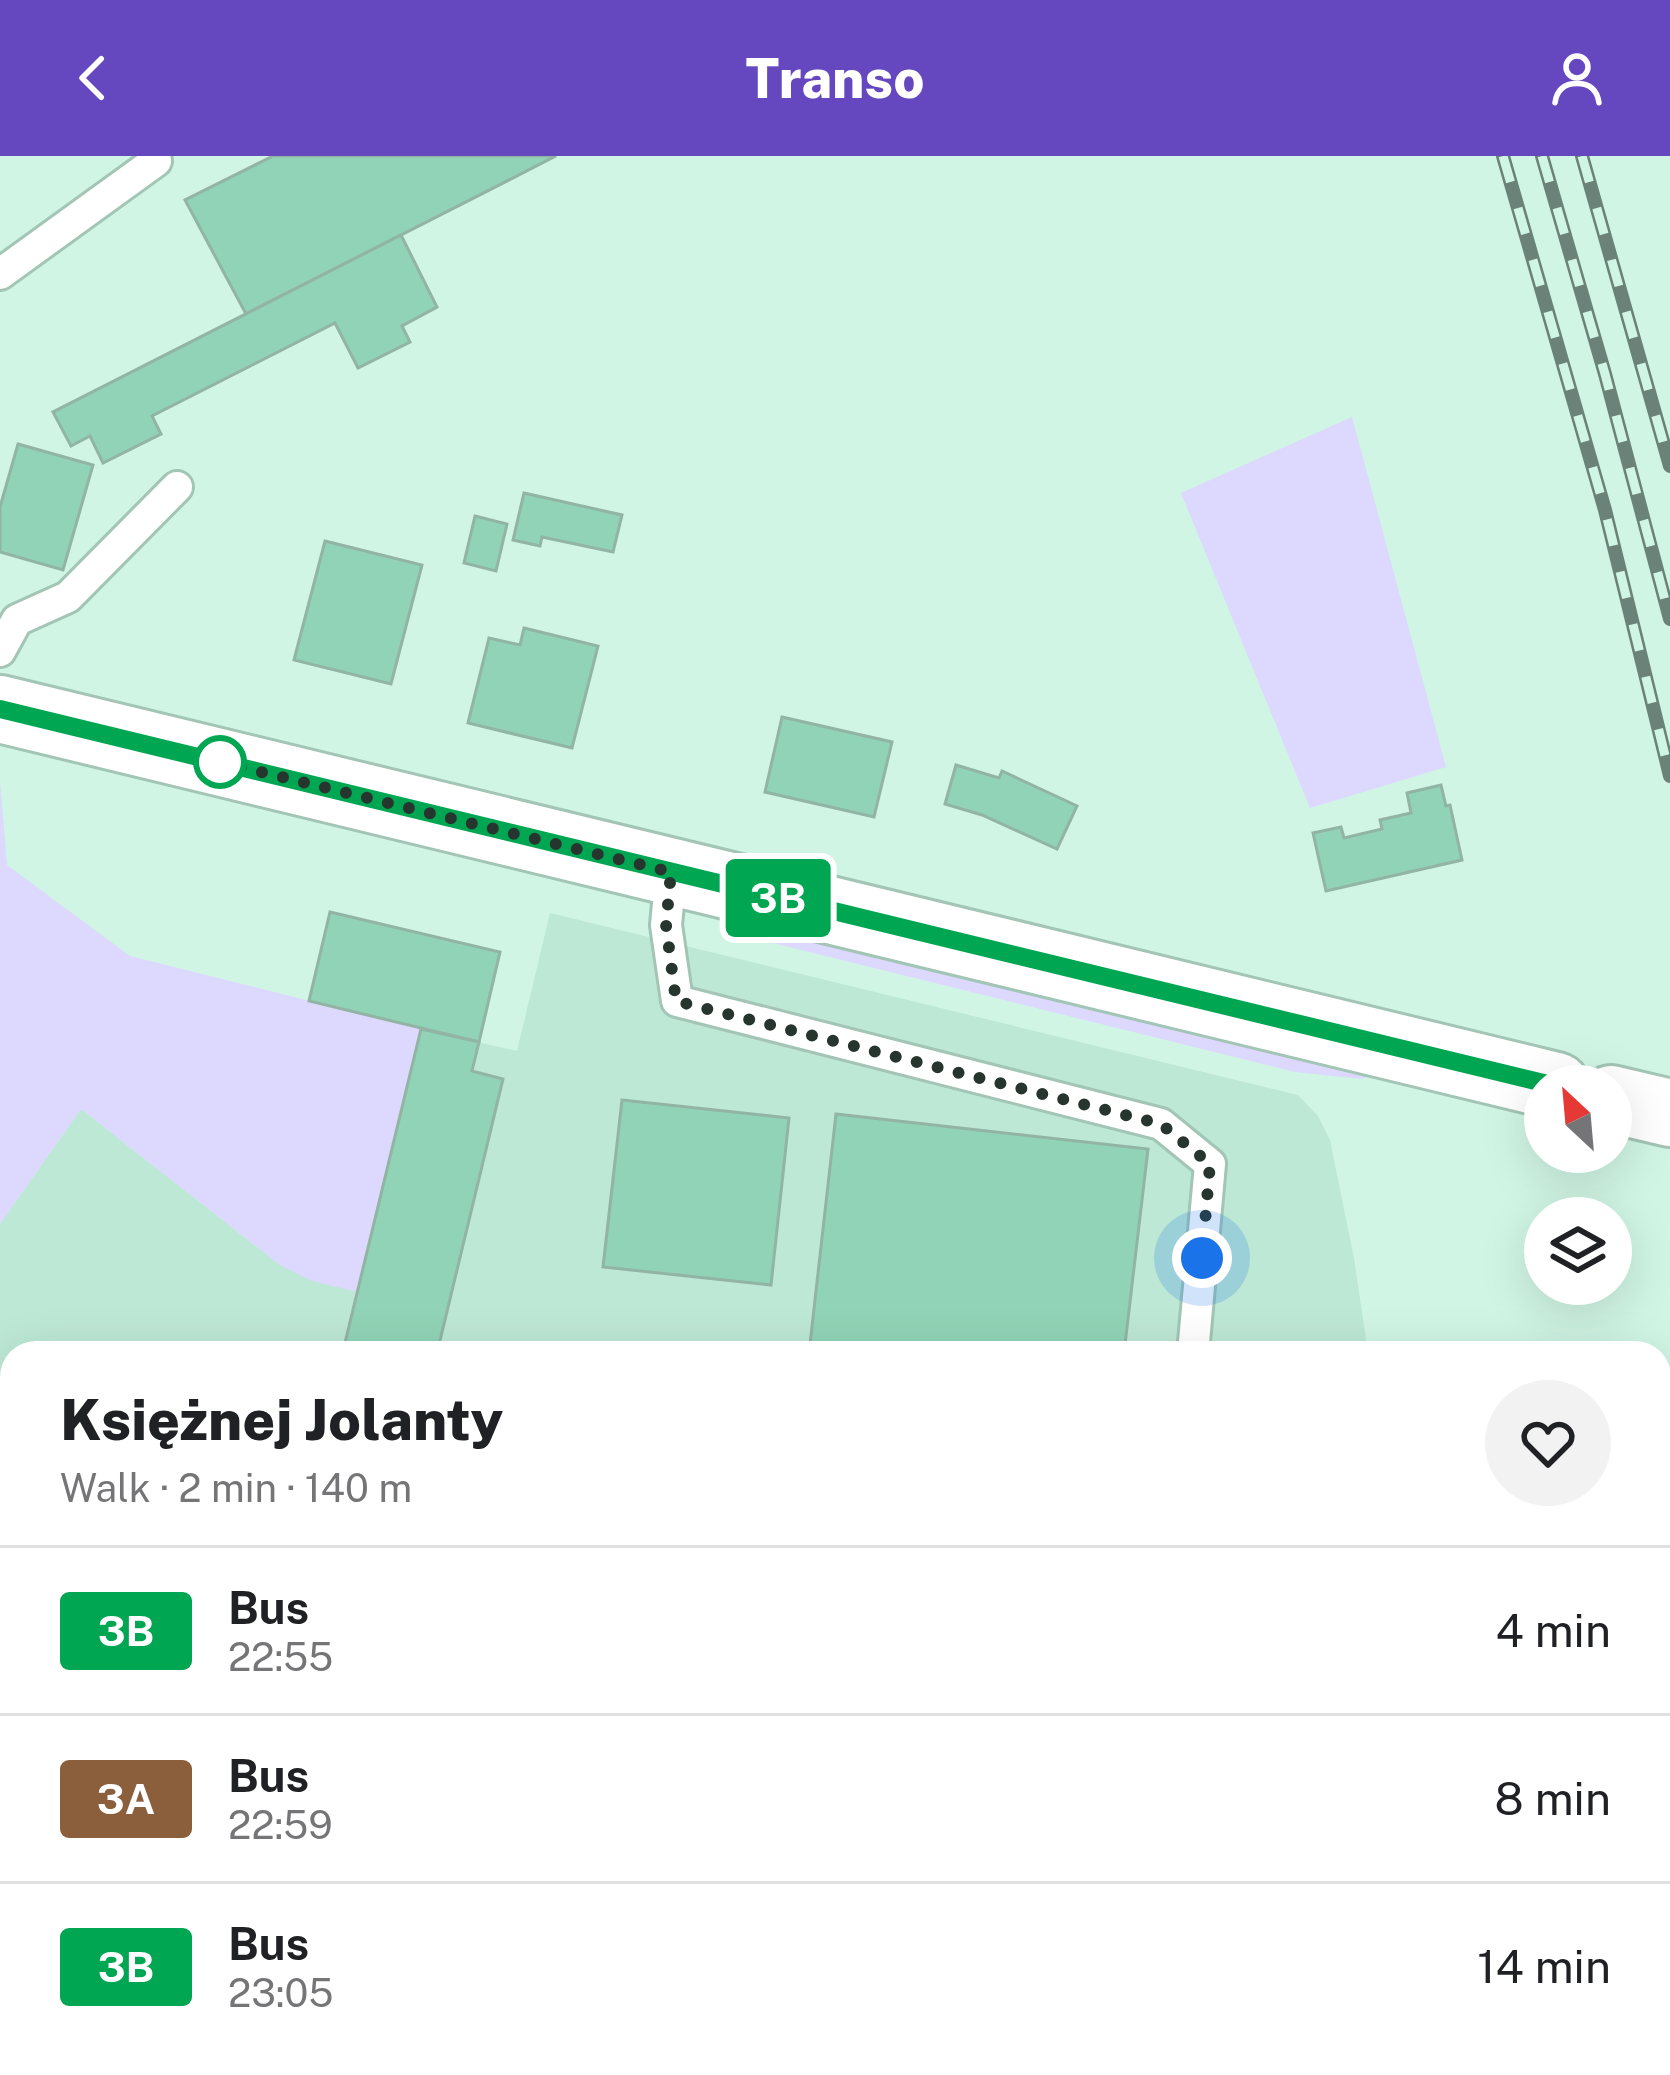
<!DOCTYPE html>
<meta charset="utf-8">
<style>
:root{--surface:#fff;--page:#f2f2f2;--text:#202124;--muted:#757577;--line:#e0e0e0;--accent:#6547c0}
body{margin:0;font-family:"Public Sans",sans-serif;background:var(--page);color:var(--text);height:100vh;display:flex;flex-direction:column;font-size:45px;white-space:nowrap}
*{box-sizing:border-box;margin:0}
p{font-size:39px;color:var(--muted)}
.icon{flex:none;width:66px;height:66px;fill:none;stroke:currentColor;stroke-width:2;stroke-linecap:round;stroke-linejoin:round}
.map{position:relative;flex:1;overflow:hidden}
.drawer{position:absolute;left:0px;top:1185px;width:1671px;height:735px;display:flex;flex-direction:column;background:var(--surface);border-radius:36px 36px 0 0;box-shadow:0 12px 48px #0002}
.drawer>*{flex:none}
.badge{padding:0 24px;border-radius:9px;font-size:42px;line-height:78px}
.needle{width:78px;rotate:334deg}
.fabs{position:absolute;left:1524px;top:909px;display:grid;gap:24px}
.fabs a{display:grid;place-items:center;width:108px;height:108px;border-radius:50%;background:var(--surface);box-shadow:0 12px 48px #0002;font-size:60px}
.you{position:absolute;width:60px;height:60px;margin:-30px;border:9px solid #fff;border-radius:50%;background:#1a73e8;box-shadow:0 0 0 18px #1a73e833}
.map>.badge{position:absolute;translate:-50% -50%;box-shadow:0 0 0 6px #fff}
.round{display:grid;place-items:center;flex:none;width:126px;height:126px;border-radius:63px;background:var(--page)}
.head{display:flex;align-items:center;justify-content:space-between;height:204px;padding:0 60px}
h1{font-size:57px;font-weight:800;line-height:90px}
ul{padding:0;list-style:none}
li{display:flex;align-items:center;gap:36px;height:168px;padding:0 60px;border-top:3px solid var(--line)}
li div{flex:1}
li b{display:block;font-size:45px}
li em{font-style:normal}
li .badge{min-width:132px;font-weight:700;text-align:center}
header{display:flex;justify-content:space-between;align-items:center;height:156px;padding:0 60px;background:var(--accent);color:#fff;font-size:54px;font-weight:800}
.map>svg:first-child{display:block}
</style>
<header><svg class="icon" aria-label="back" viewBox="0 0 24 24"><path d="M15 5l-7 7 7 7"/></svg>Transo<svg class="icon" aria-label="person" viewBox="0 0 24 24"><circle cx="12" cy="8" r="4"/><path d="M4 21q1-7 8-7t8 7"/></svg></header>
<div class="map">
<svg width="1670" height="1919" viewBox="0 0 1670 1919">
<rect width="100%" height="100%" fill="#d0f5e4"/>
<!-- built -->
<path fill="#bde8d5" d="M550,757L1298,939L1318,960L1330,984L1354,1102L1368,1197H12V1908H1471L1472,1919H0V1068L81,953L280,1109L357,1136L421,873L517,895Z"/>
<!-- green -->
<g fill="#dcd8fe">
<path d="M1352,261L1446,611L1310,652L1181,337Z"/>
<path d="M0,625L7,709L130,800L421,873L357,1136L312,1125L280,1109L81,953L0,1068Z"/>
<path d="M748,768L1370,918L1362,923L1295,916L721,774Z"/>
</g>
<!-- building -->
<g fill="#91d3b6" stroke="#92b4a4" stroke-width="3">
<path d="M273,0H556L246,158L185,44Z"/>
<path d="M401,79L437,151L402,170L410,186L358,212L335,167L152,260L161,278L103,307L90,280L71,290L53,256Z"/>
<path d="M18,288L93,309L63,414L0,396V351Z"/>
<path d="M524,337L622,359L613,396L542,381L540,390L513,384Z"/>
<path d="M475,360L507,368L496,415L464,407Z"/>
<path d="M325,385L422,409L391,528L294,504Z"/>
<path d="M524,472L598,490L572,592L468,567L489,482L520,489Z"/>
<path d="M782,561L892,586L874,661L765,636Z"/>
<path d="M956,609L999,622L1002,615L1077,650L1057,693L982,659L945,648Z"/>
<path d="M1441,629L1446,650L1450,649L1462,704L1326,735L1313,677L1341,671L1344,682L1382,673L1380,664L1411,657L1407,637Z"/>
<path d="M330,756L500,796L479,886L309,845Z"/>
<path d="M421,873L479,886L472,915L503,923L437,1197H350L343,1195Z"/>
<path d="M622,944L789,962L771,1129L603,1111Z"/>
<path d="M836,958L1148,993L1124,1197H809Z"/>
<path d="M235,1908H440L439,1919H234Z"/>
<path d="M771,1908H1058L1157,1919H769Z"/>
</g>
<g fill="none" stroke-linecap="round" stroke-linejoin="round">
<defs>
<g id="lane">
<path d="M0,118L156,5"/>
<path d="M0,495L17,464L68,441L177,331"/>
<path d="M671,716L666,769L677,845L1161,968L1210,1008L1193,1197"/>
</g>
<g id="secondary">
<path d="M0,553L1556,930"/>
<path d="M1611,943L1670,957"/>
</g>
</defs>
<!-- lane casing -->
<use href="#lane" stroke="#a2c5b5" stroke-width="36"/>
<!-- secondary casing -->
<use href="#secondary" stroke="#a2c5b5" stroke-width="72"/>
<!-- lane -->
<use href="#lane" stroke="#fff" stroke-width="30"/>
<!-- secondary -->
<use href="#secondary" stroke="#fff" stroke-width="66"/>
<defs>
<g id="rail">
<path d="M1503,0L1605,354L1670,620"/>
<path d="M1542,0L1605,218L1670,463"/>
<path d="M1582,0L1670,310"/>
</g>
</defs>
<!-- rail casing -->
<use href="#rail" stroke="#6b8278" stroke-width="14"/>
<!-- rail -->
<use href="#rail" stroke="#d0f5e4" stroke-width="9" stroke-dasharray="27" stroke-linecap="butt"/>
</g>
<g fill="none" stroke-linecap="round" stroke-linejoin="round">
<defs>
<path id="line" d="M0,553L1556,930"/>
</defs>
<!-- line casing -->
<use href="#line" stroke="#fff" stroke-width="27"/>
<!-- line -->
<use href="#line" stroke="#00a651" stroke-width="18"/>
<!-- walk -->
<path stroke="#27352f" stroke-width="12" stroke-dasharray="0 21.6" d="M220,606L671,716L666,769L676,845L1161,968L1210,1008L1202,1102"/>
</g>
<!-- markers -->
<circle fill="#fff" stroke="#00a651" stroke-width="6" cx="220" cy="606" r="24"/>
</svg>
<div class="fabs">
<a><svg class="needle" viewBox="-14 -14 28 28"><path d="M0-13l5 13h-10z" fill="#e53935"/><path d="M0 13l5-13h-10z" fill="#757577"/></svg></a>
<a><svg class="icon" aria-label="layers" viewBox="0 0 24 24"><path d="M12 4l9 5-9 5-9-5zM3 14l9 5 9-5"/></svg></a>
</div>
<div class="you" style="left:1202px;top:1102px"></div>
<b class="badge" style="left:778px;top:742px;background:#00a651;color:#fff">3B</b>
<section class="drawer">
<div class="head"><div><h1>Księżnej Jolanty</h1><p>Walk · 2 min · 140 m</p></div><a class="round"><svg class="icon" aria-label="heart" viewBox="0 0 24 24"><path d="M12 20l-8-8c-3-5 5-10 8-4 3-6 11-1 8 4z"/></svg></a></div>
<ul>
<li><span class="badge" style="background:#00a651;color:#fff">3B</span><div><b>Bus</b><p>22:55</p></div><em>4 min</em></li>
<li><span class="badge" style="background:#8b5e3c;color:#fff">3A</span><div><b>Bus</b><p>22:59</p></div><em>8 min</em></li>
<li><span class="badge" style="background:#00a651;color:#fff">3B</span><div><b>Bus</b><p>23:05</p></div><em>14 min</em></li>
</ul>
</section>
</div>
